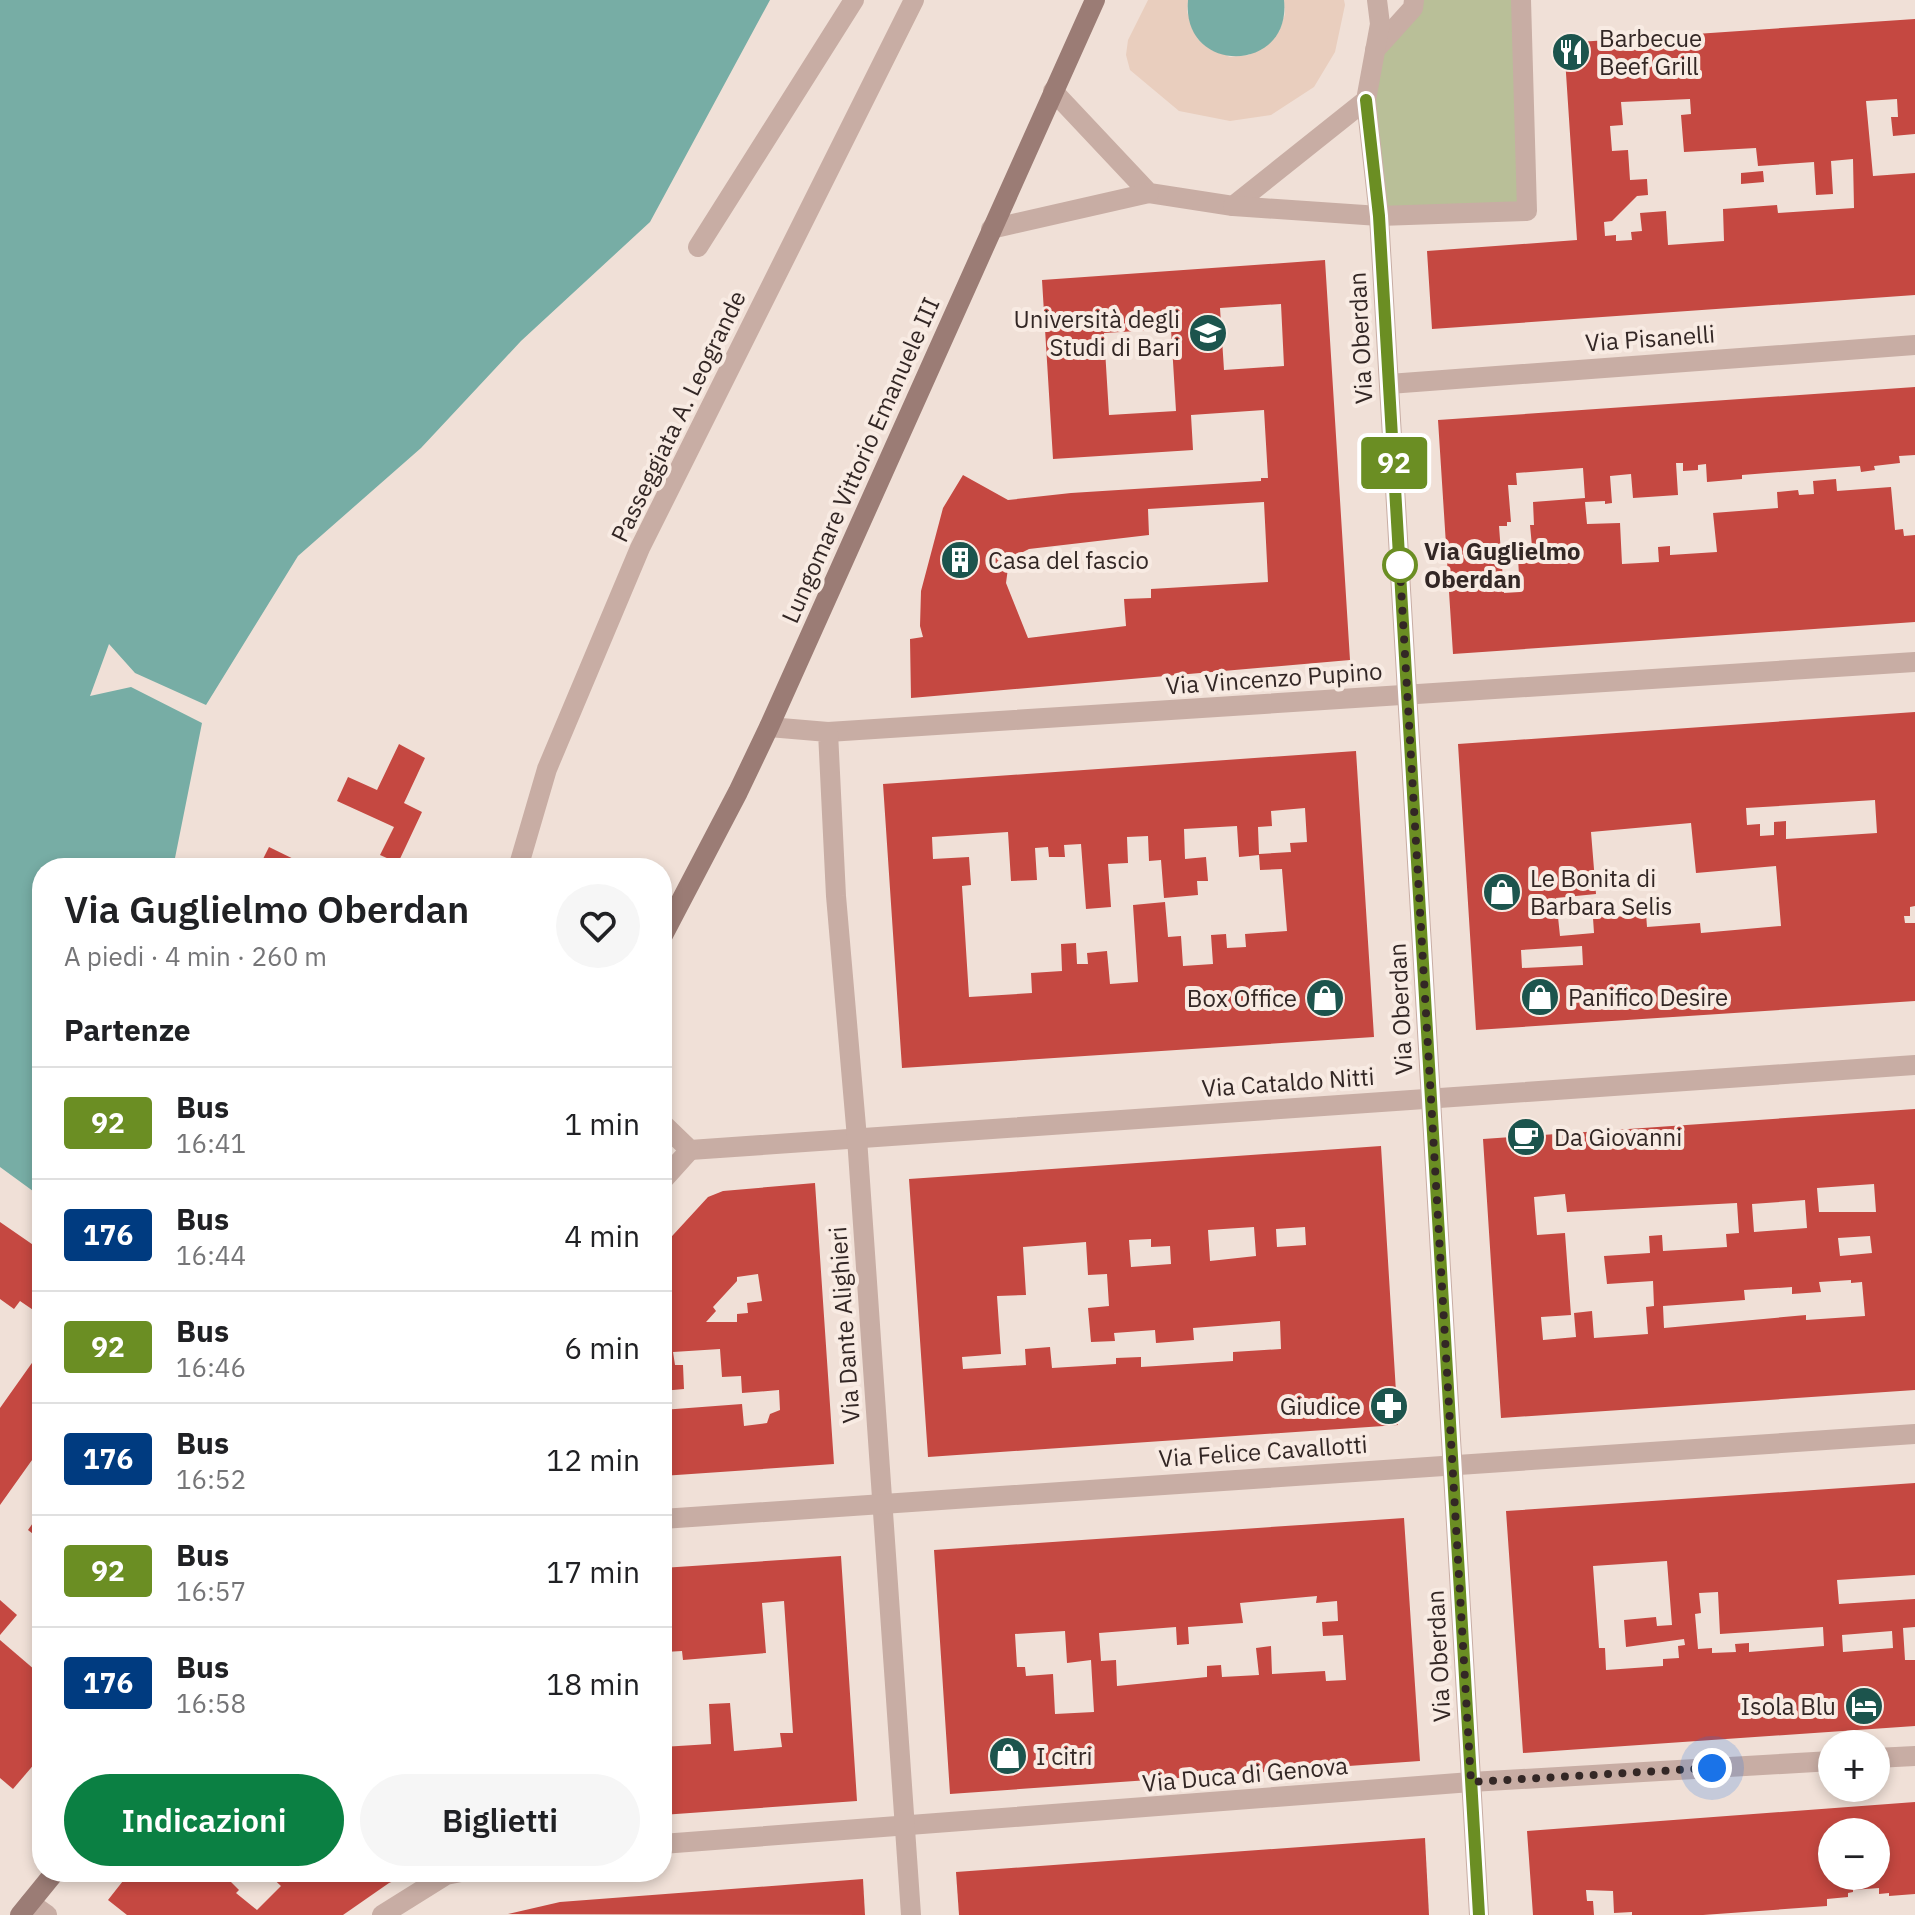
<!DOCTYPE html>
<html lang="it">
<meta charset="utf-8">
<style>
:root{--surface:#fff;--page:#f6f6f6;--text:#202124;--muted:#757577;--line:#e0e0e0;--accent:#0b8043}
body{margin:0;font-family:"IBM Plex Sans",sans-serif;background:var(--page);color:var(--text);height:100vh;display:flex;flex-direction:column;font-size:30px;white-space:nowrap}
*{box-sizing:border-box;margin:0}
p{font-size:26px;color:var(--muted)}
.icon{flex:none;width:44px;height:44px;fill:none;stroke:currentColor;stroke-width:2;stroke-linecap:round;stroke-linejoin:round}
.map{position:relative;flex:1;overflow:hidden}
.sheet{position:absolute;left:32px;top:858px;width:640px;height:1024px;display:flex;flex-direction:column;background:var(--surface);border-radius:32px;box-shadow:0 4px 12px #0003}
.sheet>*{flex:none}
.badge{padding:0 16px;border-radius:6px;font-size:28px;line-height:52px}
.fabs{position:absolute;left:1818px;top:1730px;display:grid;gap:16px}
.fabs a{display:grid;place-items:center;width:72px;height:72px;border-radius:50%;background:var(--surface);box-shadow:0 4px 12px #0003;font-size:40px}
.you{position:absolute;width:40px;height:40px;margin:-20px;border:6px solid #fff;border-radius:50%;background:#1a73e8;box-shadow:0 0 0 12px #1a73e833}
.map>.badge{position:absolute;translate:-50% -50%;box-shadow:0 0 0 4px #fff}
h2{padding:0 32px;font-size:30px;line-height:72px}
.round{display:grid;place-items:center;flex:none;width:84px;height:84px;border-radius:42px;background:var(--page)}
.headline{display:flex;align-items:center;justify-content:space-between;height:136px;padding:0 32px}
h1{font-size:38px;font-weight:600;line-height:60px}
.button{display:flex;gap:16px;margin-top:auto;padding:16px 32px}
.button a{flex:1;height:92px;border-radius:48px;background:var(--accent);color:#fff;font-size:32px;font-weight:600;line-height:92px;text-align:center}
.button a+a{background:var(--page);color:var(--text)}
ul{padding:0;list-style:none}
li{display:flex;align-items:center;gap:24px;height:112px;padding:0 32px;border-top:2px solid var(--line)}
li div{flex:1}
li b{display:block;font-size:30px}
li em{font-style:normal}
li .badge{min-width:88px;font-weight:700;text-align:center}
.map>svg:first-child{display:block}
</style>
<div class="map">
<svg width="1915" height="1915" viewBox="0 0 1915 1915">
<rect width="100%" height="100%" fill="#f0e0d7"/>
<!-- green -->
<path fill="#b9bf98" d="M1415,0H1520L1526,210L1380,216L1367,99L1376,50Z"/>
<!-- plaza -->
<path fill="#e9cebe" d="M1148,0H1188L1187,12L1197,38L1204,45L1230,57L1249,55L1279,32L1285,14L1284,0H1344L1345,5L1335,52L1314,87L1271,115L1230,121L1179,111L1130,70L1126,55L1128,40Z"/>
<!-- water -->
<g fill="#77ada5">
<path d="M0,0H770L650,222L521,341L421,448L298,556L206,705L135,673L109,644L90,696L131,687L202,723L173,868H42V1186L37,1194L0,1167Z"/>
<path d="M1188,0H1284C1292,74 1181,76 1188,0Z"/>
</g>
<!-- building -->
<g fill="#c54841" fill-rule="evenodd">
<path d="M1915,19V134L1893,136L1891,117H1898L1897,99L1866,101L1873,176L1915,173V295L1432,329L1427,251L1577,240L1564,43ZM1690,99L1691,114L1681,115L1684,152L1756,148L1758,166L1814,162L1816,195L1833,194L1831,161L1853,159L1854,208L1778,213L1777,205L1723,209L1724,241L1668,245L1666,211L1640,213L1642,231L1631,232L1632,240L1616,241V235L1605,236L1604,222L1612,221L1637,196L1648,195L1647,179L1630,180L1628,150L1612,151L1610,126L1623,125L1621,102Z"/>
<path d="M1763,171L1764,182L1741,184V173Z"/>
<path d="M1325,260L1350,660L911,698L910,639L923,637L920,626L921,591L943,508L963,475L1008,500L1071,493L1261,481V478H1268L1264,410L1191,415L1193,450L1053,459L1042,280ZM1281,304L1284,366L1224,370L1220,308ZM1171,329L1176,411L1109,415L1104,333ZM1264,502L1268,582L1151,589V598L1124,599L1126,626L1028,638L1006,583L1008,568L1015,556L1029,549L1149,535L1148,509Z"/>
<path d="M1915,387V455L1899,456L1900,463L1874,466L1875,470L1861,472L1860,466L1742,475V479L1707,482L1706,464L1698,465V470L1683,471V463H1676L1678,495L1633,498L1631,474L1610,476L1612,503L1605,504V501L1585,502L1587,524L1620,523L1622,564L1659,562L1658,547L1670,546V555L1717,552L1713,513L1778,508L1777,492L1798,490L1799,495L1814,494L1813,481L1836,479L1837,491L1891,487L1895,530L1903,529L1904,536L1915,535V622L1453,654L1438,420ZM1583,468L1585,498L1533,502L1534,525H1530L1533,557L1518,558L1520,592L1504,593L1499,526H1507V522H1511L1508,485H1517L1516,473Z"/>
<path d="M1915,712V906L1910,907V916H1904L1905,923H1915V1001L1476,1030L1458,744ZM1875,800L1877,833L1786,839V821L1774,822V835L1760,836V824L1747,825L1746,808ZM1691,823L1696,873L1776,866L1781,926L1701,933L1700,923L1647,927L1645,900L1627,902L1629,916L1609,917L1608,902L1592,903L1594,933L1560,936L1556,898L1596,894L1591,832ZM1582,946L1583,965L1522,968L1521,950Z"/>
<path d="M399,744L425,758L404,803L422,812L398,863L380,855L394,827L337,801L348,777L377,790Z"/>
<path d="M1356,751L1374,1037L902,1068L883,784ZM1305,808L1307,842L1290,843L1291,852L1259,854L1258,827L1272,826L1271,811ZM1237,826L1239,857L1259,855L1260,870L1282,869L1287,931L1245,934L1246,947L1227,948L1226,934L1211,935L1213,964L1183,966L1181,936L1168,937L1165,902L1133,905L1138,982L1110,984L1107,951L1087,953L1088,964H1077L1076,943L1061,944L1062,971L1031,973L1032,993L969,997L962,886L971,885L969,857L933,859L932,837L1008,832L1011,881L1037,880L1035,848L1048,847L1049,857H1065L1064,845L1081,844L1086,909L1111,907L1108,864L1128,863L1127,837L1148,836L1149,861L1161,860L1164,898L1198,895L1197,881H1208L1206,857L1185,859L1184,829Z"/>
<path d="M269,847L312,868H272L261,863Z"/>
<path d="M1915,1109V1390L1501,1418L1483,1139ZM1874,1184L1876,1212H1819L1817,1188ZM1565,1194L1567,1212L1737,1203L1739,1233L1726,1234L1727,1247L1663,1251L1662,1235L1649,1236L1650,1253L1604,1256L1607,1284L1653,1281L1654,1306L1646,1307L1648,1334L1594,1338L1592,1311L1574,1313L1576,1337L1543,1340L1541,1317L1571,1315L1565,1233L1537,1235L1534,1197ZM1805,1200L1807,1228L1754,1232L1752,1204ZM1870,1236L1872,1253L1840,1256L1838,1238ZM1851,1280V1283L1862,1282L1865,1316L1806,1320V1315L1664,1328L1663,1306L1745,1300L1744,1290L1792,1287V1294L1821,1292L1819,1282Z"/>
<path d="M1381,1146L1398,1425L928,1457L909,1179ZM1254,1227L1256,1256L1210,1261L1208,1230ZM1305,1227L1306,1245L1277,1247L1276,1229ZM1151,1239V1247L1170,1246L1171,1264L1131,1267L1129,1240ZM1086,1242L1088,1275L1107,1274L1109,1306L1088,1308L1091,1342L1115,1341L1114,1333L1155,1330L1156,1343L1194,1340L1193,1328L1280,1321L1281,1349L1233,1352V1361L1141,1367V1357L1116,1358V1364L1052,1368L1050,1347L1025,1349L1026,1365L963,1369L962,1357L1001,1354L997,1296L1026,1295L1023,1247Z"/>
<path d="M815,1183L834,1464L662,1476V1410L742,1404L744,1426L767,1423L770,1414L780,1410L779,1390L742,1393L741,1376L722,1377L720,1349L673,1352L675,1365H683L684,1389L662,1391V1247L708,1197L723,1191ZM758,1274L762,1301L747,1303L748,1313L737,1314V1322H706L716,1311L713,1307L737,1281V1277Z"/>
<path d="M0,1222L42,1251V1316L20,1301L14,1309L0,1299Z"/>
<path d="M42,1333V1446L0,1505V1408L39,1353L32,1347Z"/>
<path d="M1915,1483V1575L1837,1580L1839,1604L1915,1599V1627L1903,1628L1905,1660H1915V1726L1523,1753L1506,1511ZM1667,1561L1672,1625L1657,1626L1656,1617L1624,1620L1626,1647L1684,1639L1685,1645L1678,1646L1679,1658L1663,1659V1666L1606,1670L1605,1648H1599L1593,1566ZM1718,1592L1720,1634L1823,1627L1824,1646L1749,1652V1643L1735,1644L1736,1652L1712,1653V1648L1698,1649L1695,1614L1701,1613L1699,1593ZM1892,1631L1893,1648L1843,1652L1842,1635Z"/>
<path d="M42,1510V1541L28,1530Z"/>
<path d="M1404,1518L1420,1761L950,1794L934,1550ZM1317,1596L1316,1603L1337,1601L1338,1621L1322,1622L1323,1636L1343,1635L1346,1680L1326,1681L1325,1671L1272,1674L1271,1646L1256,1648L1259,1675L1222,1677L1221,1665L1207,1666V1677L1117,1686L1116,1660L1101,1661L1099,1633L1176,1627L1177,1645L1189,1644L1188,1627L1243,1623L1240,1603ZM1065,1631L1067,1663L1091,1660L1094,1712L1055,1714L1053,1674L1026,1676L1025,1667H1017L1015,1634Z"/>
<path d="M841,1556L857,1801L662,1815V1747L711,1744L709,1704L730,1703L734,1751L782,1747L780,1733H793L784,1601L762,1603L766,1653L683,1660L682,1651L665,1652V1655H662V1568Z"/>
<path d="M0,1600L17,1615L0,1635Z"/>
<path d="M0,1640L42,1676V1755L13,1789L0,1778Z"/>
<path d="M1915,1802V1894L1889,1896V1893L1879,1894V1888L1853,1890V1892L1848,1893V1897L1827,1899V1906L1703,1915H1632V1912L1614,1913L1613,1891L1586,1890L1587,1901H1593L1594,1915H1533L1527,1831ZM1832,1832H1876V1876H1832Z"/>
<path d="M1425,1838L1429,1915H959L956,1872Z"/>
<path d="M130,1872H225L223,1874L239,1890L236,1893L257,1910L281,1886L266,1872H288L295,1878L300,1872H415L389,1883L343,1915H127L108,1900Z"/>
<path d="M863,1879L865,1915L508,1914L560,1902Z"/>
</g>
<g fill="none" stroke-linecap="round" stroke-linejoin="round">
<!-- pedestrian -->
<g stroke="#c8ada4" stroke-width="20">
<path d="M698,247L854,0"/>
<path d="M518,868L547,769L640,548L914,0"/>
</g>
<!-- minor -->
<g stroke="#c8ada4" stroke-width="20">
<path d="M1375,50L1413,8L1414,0"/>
<path d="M1053,91L1149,193L1233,206L1366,100L1380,24L1377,0"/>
<path d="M1366,100L1379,216L1479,1915"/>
<path d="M1233,206L1379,216L1527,211L1521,0"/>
<path d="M991,229L1149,193"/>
<path d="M1389,384L1915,345"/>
<path d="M828,732L1915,662"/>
<path d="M662,1123L690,1150L1915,1065"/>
<path d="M662,1181L690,1150"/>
<path d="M1876,1758L1915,1756"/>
<path d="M662,1844L1471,1782L1832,1761"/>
<path d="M382,1915L446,1875L461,1872"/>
</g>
<!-- tertiary -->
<g stroke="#c8ada4" stroke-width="20">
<path d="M769,727L828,732L836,896L857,1138L911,1915"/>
<path d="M662,1519L1915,1434"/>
<path d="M30,1903L47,1915"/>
</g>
<!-- secondary -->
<g stroke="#9b7c75" stroke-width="20">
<path d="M662,937L738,792L769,727L1095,0"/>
<path d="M20,1915L55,1872"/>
</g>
</g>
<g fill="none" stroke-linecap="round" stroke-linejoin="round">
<defs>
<path id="line" d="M1366,100L1379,216L1479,1915"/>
</defs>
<!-- line casing -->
<use href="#line" stroke="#fff" stroke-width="18"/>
<!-- line -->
<use href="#line" stroke="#6b8e23" stroke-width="12"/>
<!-- walk -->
<path stroke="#332725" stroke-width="8" stroke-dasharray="0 14.4" d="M1400,565L1399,552L1471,1782L1712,1768"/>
</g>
<!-- icons -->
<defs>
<symbol id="restaurant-disc" viewBox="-11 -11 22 22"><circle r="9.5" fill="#1c544d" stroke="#f8ebe3"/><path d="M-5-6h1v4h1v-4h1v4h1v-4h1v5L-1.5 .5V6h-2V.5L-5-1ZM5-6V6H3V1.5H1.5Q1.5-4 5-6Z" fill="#fff"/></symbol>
<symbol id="university-disc" viewBox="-11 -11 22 22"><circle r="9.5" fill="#1c544d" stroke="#f8ebe3"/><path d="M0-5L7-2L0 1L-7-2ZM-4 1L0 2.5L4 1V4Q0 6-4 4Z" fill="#fff"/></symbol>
<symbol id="building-disc" viewBox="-11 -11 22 22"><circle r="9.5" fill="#1c544d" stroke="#f8ebe3"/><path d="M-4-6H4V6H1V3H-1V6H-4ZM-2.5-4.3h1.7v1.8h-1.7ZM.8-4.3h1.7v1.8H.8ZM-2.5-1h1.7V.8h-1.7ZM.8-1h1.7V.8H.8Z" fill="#fff"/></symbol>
<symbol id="shop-disc" viewBox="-11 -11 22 22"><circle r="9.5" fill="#1c544d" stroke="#f8ebe3"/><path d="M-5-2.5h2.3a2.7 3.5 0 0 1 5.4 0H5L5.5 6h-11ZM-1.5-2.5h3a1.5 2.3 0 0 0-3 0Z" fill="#fff"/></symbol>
<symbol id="cafe-disc" viewBox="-11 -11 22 22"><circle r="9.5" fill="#1c544d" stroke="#f8ebe3"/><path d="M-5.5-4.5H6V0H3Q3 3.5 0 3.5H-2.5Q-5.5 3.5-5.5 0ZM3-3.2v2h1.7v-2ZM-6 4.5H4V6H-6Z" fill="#fff"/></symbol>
<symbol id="pharmacy-disc" viewBox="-11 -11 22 22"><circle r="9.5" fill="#1c544d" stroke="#f8ebe3"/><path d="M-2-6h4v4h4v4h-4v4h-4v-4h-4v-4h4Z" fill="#fff"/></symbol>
<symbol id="hotel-disc" viewBox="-11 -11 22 22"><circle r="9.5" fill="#1c544d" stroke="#f8ebe3"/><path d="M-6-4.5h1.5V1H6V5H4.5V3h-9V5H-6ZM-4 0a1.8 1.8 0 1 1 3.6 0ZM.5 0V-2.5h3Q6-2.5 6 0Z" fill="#fff"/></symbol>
</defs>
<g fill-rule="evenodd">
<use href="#restaurant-disc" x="1549" y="30" width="44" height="44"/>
<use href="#university-disc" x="1186" y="311" width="44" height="44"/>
<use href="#building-disc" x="938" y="538" width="44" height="44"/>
<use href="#shop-disc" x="1480" y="870" width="44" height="44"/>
<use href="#shop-disc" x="1518" y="975" width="44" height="44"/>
<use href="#shop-disc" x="1303" y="976" width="44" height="44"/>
<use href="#cafe-disc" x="1504" y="1115" width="44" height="44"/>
<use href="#pharmacy-disc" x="1367" y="1384" width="44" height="44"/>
<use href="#hotel-disc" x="1842" y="1684" width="44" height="44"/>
<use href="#shop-disc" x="986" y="1734" width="44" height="44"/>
</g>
<!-- markers -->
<circle fill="#fff" stroke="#6b8e23" stroke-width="4" cx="1400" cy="565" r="16"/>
<g text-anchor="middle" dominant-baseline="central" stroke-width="8" stroke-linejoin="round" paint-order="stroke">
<!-- poi labels -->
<g font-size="24" fill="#332725" stroke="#f8ebe3" text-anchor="start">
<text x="1599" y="38">Barbecue<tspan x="1599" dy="28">Beef Grill</tspan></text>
<text x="1180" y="319" text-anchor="end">Università degli<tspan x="1180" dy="28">Studi di Bari</tspan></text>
<text x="988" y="560">Casa del fascio</text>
<text x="1530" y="878">Le Bonita di<tspan x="1530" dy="28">Barbara Selis</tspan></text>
<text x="1568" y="997">Panifico Desire</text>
<text x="1297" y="998" text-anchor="end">Box Office</text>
<text x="1554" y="1137">Da Giovanni</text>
<text x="1361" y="1406" text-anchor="end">Giudice</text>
<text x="1836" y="1706" text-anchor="end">Isola Blu</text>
<text x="1036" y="1756">I citri</text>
</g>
<!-- street labels -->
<g font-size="24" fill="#332725" stroke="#f8ebe3">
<text transform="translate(1360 338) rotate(-93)">Via Oberdan</text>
<text transform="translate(1650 338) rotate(-4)">Via Pisanelli</text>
<text transform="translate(678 416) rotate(-64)">Passeggiata A. Leogrande</text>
<text transform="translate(860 460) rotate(-66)">Lungomare Vittorio Emanuele III</text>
<text transform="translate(1274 678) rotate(-4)">Via Vincenzo Pupino</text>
<text transform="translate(1400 1009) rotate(-93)">Via Oberdan</text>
<text transform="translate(1288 1082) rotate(-4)">Via Cataldo Nitti</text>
<text transform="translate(844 1325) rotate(-94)">Via Dante Alighieri</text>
<text transform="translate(1263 1451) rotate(-4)">Via Felice Cavallotti</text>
<text transform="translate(1438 1656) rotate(-93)">Via Oberdan</text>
<text transform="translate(1245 1774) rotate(-5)">Via Duca di Genova</text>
</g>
<!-- stop labels -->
<g font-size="24" font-weight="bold" fill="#332725" stroke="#f8ebe3" text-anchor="start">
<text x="1424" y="551">Via Guglielmo<tspan x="1424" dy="28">Oberdan</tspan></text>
</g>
</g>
</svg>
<div class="fabs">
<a>+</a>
<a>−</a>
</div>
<div class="you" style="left:1712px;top:1768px"></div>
<b class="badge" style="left:1394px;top:463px;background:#6b8e23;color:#fff">92</b>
<section class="sheet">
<div class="headline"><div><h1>Via Guglielmo Oberdan</h1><p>A piedi · 4 min · 260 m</p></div><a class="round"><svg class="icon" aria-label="heart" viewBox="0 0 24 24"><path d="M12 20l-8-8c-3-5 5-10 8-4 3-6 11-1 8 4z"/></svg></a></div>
<h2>Partenze</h2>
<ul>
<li><span class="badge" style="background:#6b8e23;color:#fff">92</span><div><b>Bus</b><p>16:41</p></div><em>1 min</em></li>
<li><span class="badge" style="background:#003b80;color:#fff">176</span><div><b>Bus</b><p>16:44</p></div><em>4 min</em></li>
<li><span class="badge" style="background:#6b8e23;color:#fff">92</span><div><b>Bus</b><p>16:46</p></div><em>6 min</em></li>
<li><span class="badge" style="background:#003b80;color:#fff">176</span><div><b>Bus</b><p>16:52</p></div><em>12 min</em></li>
<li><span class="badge" style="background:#6b8e23;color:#fff">92</span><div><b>Bus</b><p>16:57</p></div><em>17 min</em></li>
<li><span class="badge" style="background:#003b80;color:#fff">176</span><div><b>Bus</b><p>16:58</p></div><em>18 min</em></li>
</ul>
<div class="button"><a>Indicazioni</a><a>Biglietti</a></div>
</section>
</div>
